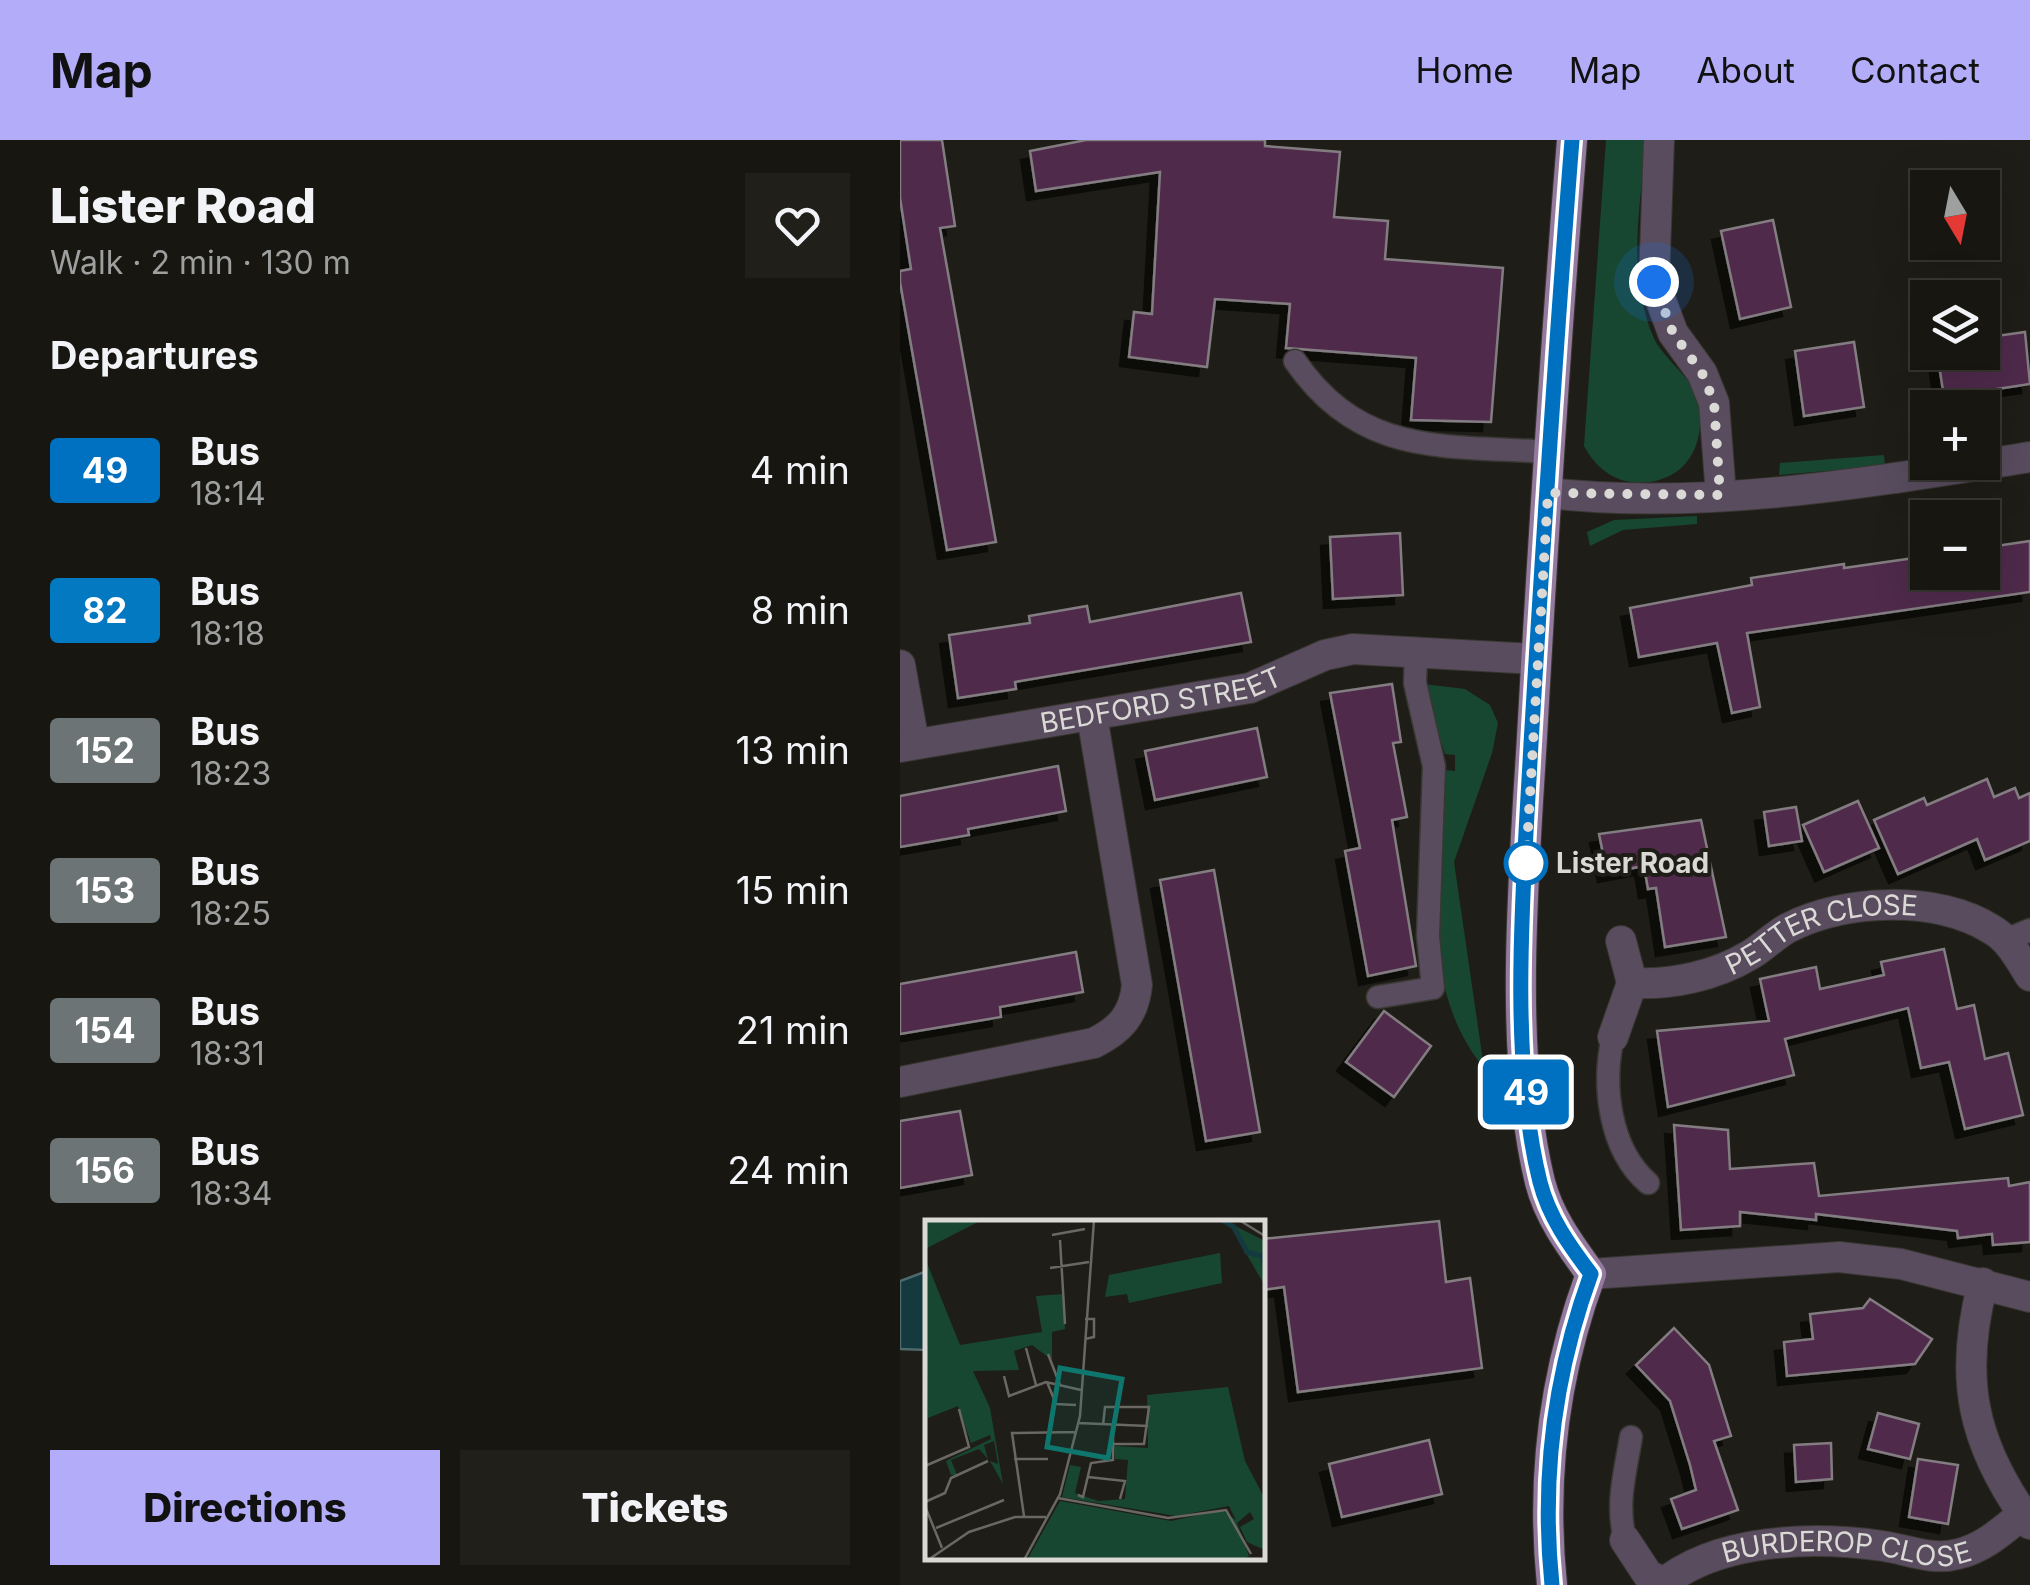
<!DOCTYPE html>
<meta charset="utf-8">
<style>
:root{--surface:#171611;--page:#201f1a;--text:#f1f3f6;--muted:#9e9f9f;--line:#363531;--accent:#b3adf9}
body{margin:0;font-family:Inter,sans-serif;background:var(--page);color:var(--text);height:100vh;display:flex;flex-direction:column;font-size:38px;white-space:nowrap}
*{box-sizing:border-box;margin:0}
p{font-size:32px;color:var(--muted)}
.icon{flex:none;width:55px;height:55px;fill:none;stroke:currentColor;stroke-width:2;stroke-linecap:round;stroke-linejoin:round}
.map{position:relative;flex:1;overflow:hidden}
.panel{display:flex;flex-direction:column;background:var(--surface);width:900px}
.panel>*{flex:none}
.badge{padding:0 20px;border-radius:8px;font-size:35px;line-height:65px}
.needle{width:65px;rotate:170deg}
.tools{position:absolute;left:1010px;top:30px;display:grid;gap:20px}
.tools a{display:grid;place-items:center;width:90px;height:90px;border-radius:0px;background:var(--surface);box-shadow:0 10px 40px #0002,0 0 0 2px var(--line);font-size:50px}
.you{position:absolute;width:50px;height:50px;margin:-25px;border:8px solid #fff;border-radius:50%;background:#1a73e8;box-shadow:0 0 0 15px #1a73e833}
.map>.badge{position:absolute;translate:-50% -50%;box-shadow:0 0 0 5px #fff}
h2{padding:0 50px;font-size:38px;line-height:90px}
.round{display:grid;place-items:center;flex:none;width:105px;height:105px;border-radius:0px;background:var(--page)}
.headline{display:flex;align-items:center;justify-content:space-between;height:170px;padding:0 50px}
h1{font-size:48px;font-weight:800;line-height:75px}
.action{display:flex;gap:20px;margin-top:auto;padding:20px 50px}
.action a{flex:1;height:115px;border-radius:0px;background:var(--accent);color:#111;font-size:40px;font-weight:800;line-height:115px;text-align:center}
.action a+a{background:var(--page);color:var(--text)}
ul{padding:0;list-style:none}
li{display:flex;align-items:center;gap:30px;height:140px;padding:0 50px}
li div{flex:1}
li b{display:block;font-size:38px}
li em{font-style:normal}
li .badge{min-width:110px;font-weight:700;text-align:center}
header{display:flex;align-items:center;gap:60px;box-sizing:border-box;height:140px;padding:0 50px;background:var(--accent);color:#111}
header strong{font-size:48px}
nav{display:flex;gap:55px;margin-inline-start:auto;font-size:35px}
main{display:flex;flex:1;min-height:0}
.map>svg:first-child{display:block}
</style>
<header>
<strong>Map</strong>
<nav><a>Home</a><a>Map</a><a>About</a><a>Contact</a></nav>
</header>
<main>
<section class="panel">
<div class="headline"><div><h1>Lister Road</h1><p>Walk · 2 min · 130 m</p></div><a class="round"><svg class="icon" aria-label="heart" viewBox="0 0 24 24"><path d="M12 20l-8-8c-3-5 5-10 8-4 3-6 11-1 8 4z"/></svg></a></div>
<h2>Departures</h2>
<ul>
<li><span class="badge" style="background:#0070c0;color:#fff">49</span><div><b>Bus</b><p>18:14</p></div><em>4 min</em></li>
<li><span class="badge" style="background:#0279c1;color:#fff">82</span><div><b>Bus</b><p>18:18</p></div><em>8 min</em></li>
<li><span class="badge" style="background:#6c7476;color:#fff">152</span><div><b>Bus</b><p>18:23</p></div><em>13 min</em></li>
<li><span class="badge" style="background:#6c7476;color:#fff">153</span><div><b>Bus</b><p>18:25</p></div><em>15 min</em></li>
<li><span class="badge" style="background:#6c7476;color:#fff">154</span><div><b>Bus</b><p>18:31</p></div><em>21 min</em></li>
<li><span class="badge" style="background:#6c7476;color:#fff">156</span><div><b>Bus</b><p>18:34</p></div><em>24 min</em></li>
</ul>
<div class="action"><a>Directions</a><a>Tickets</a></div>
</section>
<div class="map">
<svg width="1130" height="1445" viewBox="0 0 1130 1445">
<defs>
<filter id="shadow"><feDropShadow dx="-9" dy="9" stdDeviation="0" flood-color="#0009"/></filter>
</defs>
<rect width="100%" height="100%" fill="#1f1d17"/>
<!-- green -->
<g fill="#184731">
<path d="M706,0H746C742,51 731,109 742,160C745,174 750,192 757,204C767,219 781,231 791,245C807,270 802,311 780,329C766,340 748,345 730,342C708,338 694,324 684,306Z"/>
<path d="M984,315L985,326L879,335L880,323Z"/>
<path d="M797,376V384L723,390L690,406L687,392L714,380Z"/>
<path d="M523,544L565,549L590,565L598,583L592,613L554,722L584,928C518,848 534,727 545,630L555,631V615L545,614Z"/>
</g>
<!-- water -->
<path fill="#143a3f" stroke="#4f6a6c" stroke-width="2.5" d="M27,1131V1210L0,1209V1141Z"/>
<!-- building -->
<g fill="#4f2b4c" stroke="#837d82" stroke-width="2.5" filter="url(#shadow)">
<path d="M0,0H42L55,86L40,88L96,402L47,410L0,142V131L11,129L0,58Z"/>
<path d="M186,0H365V6L440,12L434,77L488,81L485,119L603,128L591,282L511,280L516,218L386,208L390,164L315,159L307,227L229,217L234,172L252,174L260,32L136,51L130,11Z"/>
<path d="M873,80L891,167L840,179L821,91Z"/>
<path d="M1125,192L1130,244L1044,257L1037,212H1082V198Z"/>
<path d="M954,202L964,267L904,276L895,211Z"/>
<path d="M500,393L503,455L433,459L430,397Z"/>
<path d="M1130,401V452L847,493L860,567L832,573L817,503L739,517L730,468L852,445L851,438L944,424V428L1028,416V432H1082V408Z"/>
<path d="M341,453L351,502L115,542L116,549L58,558L49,495L130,483L129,476L187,466L190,482Z"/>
<path d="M492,544L501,602L493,603L507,677L492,680L516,826L468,836L445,711L460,708L430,553Z"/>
<path d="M357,588L367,637L255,660L245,611Z"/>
<path d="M158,626L166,671L68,689L69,695L0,707V656Z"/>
<path d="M1087,639L1094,657L1115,648L1119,658L1130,653V701L1085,720L1077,699L998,734L974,680L1024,658L1027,665Z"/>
<path d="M958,661L979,708L924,732L903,685Z"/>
<path d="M896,667L902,701L869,706L864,672Z"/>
<path d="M801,680L826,797L765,807L756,748L748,749L744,726L707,733L699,694Z"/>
<path d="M314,730L360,992L306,1001L260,740Z"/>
<path d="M1044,809L1057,869L1074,865L1085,919L1108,913L1123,975L1065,989L1049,922L1021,928L1008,868L885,899L894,935L768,967L757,891L869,881L860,839L916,827L920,849L984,835L981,822Z"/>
<path d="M176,812L183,852L100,867L101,877L0,894V844Z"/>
<path d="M484,871L531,906L494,957L446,922Z"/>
<path d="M60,971L72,1035L0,1048V981Z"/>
<path d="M774,985L828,990L830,1029L914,1023L919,1056L1108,1038L1109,1046L1130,1042V1102L1093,1105L1092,1094L1058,1098L1057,1091L916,1074V1080L840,1072V1086L781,1090Z"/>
<path d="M539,1081L546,1142L570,1138L582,1228L398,1252L384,1147L362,1150V1099Z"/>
<path d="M970,1159L1032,1199L1015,1224L887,1236L884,1202L913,1199L910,1174L963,1168Z"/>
<path d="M774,1188L809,1225L831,1296L814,1301L838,1370L782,1389L771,1359L796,1350L790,1325L770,1261L736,1225Z"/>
<path d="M978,1273L1019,1284L1010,1319L968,1309Z"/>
<path d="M529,1300L542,1354L442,1377L429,1324Z"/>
<path d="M931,1303L932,1339L896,1342L894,1305Z"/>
<path d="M1018,1319L1058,1325L1048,1384L1009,1377Z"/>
</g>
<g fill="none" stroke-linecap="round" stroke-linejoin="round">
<defs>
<g id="lane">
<path d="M395,221C461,317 544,305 649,312"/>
<path d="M1106,800L1130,790"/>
<path d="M478,857L533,848L528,796L534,626L515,543L516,509"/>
<path d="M713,897C702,945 709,1009 748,1043"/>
<path d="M725,1400C716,1362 725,1334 731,1297"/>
</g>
<g id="street">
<path d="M759,0L754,142L773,193L802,233L814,263L821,355"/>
<path d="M647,353C808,371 972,342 1130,317"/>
<path d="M0,525L14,603"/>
<path id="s1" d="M0,607L350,548L425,515L453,509L636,519"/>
<path id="s2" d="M732,843C772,845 815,836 850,815C864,807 875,795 888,788C945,759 1035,755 1091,789C1109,799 1119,818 1130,836"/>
<path d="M713,897L732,843L721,801"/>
<path d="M0,942L194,903C220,890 234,875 237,845L192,576"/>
<path d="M691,1134L939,1117L1001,1124L1130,1157"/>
<path d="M1083,1143C1058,1238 1072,1304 1130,1384"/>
<path d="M725,1400L748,1435L763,1442"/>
<path id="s3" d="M761,1445C818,1398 913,1396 983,1406C1009,1410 1032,1421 1058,1414C1084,1408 1103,1390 1123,1374"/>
</g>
<path id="primary" d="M652,1445C641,1338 654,1234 691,1134C670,1105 649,1077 640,1042C608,912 624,732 632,597C643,398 656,199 672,0"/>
</defs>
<!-- lane casing -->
<use href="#lane" stroke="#393732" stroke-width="25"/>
<!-- street casing -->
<use href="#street" stroke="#393732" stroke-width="32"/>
<!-- primary casing -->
<use href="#primary" stroke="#393732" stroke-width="32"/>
<!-- lane -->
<use href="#lane" stroke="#584c5e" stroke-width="22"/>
<!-- street -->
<use href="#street" stroke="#584c5e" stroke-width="30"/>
<!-- primary -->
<use href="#primary" stroke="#947a9f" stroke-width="30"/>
</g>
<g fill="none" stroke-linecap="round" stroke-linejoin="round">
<defs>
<path id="line" d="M652,1445C641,1338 654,1235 691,1134C669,1105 649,1077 640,1042C608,915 624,736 631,604C643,403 656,201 672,0"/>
</defs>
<!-- line casing -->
<use href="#line" stroke="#fff" stroke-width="22"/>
<!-- line -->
<use href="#line" stroke="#0070c0" stroke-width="15"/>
<!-- walk -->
<path stroke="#dad9d5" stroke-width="10" stroke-dasharray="0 18" d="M626,723L648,353L820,355L814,262L802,233L773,193L754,142"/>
</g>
<!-- markers -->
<circle fill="#fff" stroke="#0070c0" stroke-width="5" cx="626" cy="723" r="20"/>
<g text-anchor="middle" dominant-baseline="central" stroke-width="8" stroke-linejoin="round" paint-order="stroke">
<!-- street labels -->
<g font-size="28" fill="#dad9d5" stroke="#1f1d17">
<text stroke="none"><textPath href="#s1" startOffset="265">BEDFORD STREET</textPath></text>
<text stroke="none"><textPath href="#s2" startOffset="200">PETTER CLOSE</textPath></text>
<text stroke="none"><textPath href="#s3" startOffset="195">BURDEROP CLOSE</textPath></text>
</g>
<!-- stop labels -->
<g font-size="28" font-weight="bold" fill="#dad9d5" stroke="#1f1d17" text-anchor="start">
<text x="656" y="723">Lister Road</text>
</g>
</g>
<!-- overview -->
<g transform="translate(25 1080)">
<rect width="340" height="340" fill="#1f1d17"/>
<path d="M0,0H57L0,29ZM298,0L340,21V66L304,4ZM295,33L297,63L204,83L202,74L180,77L184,55ZM0,38L35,125L117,112L111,76L139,74L140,109L127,112V140L107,125L89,131L94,150L48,151L65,188L78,264L65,241L73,244L69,221L59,225L63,239L54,229L26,240L32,255H26L21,241L66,219L65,215L46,223L33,186L3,198ZM303,167L320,241L340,279V330L322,322L315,307L329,299L325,292L312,303L324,336L316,340H102L135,281L246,301L297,290L311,300L304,286L251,296L137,277L145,245L156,247L150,273L173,281L200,279L203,240L190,239L189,226L223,228L222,175Z" fill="#184731"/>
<path fill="none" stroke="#143a3f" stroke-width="5" d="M297,0L309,7L322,32L337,36L340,47"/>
<path fill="none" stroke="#6a6863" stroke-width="2.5" d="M314,0L340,16M127,15L160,9M135,20L140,104M125,48L164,42M160,99H169V117L160,119M101,128L111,165M123,134L135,165M79,156L84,176L121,162L156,170M122,162L131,184L151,185M153,203L223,206M178,205L180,187H224L219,224H188M89,239H123M0,246L44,227L34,189M163,257L200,261L195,279M153,275L158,277L166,243L188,240V205M133,278L243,298L301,290L326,334M0,282L20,273L26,258L63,241M0,286L17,328M99,296L87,213L151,212M11,308L79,280M3,340L44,312L90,297H121M99,340L135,274L155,196L169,0"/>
<path fill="#0f766e" fill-opacity="0.15" stroke="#0f766e" stroke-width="5" d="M135,148L197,159L183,238L122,227Z"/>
<rect width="340" height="340" fill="none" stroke="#dad9d5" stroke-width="5"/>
</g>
</svg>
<div class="tools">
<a><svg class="needle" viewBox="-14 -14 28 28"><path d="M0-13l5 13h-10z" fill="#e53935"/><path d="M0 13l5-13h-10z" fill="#9e9f9f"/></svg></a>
<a><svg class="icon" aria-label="layers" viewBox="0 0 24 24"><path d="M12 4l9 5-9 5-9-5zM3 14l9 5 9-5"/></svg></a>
<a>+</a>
<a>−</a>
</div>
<div class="you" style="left:754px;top:142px"></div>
<b class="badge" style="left:626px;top:952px;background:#0070c0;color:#fff">49</b>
</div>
</main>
